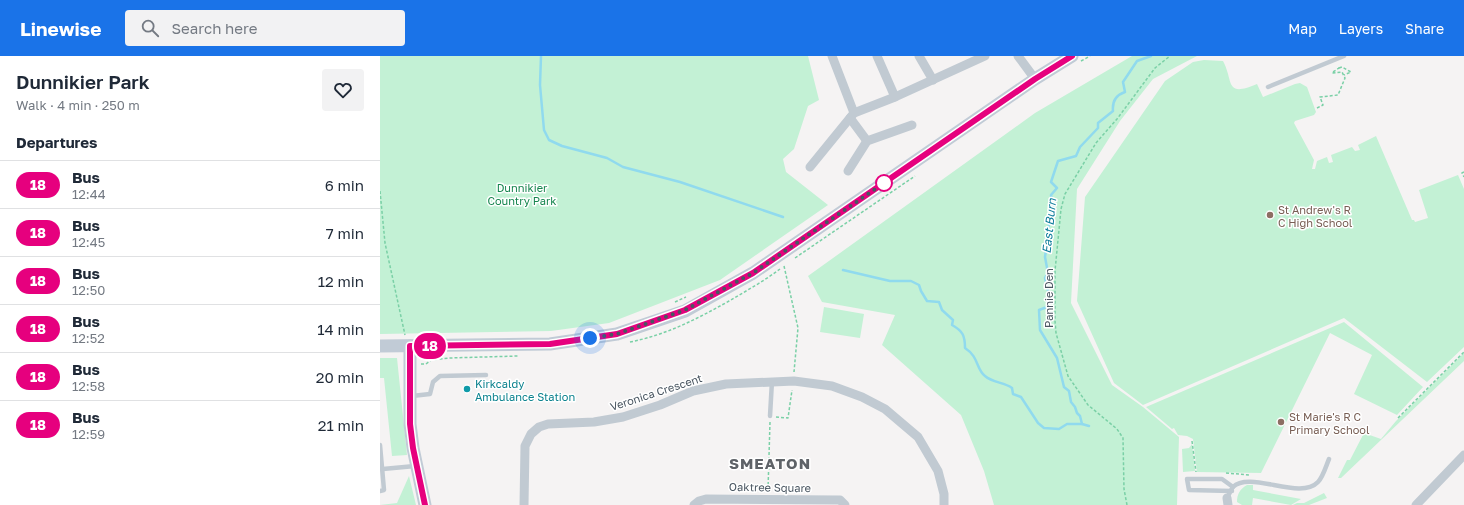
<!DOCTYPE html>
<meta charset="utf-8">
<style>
:root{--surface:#fff;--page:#f2f2f3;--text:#1f2937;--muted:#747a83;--line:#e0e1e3;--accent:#1a73e8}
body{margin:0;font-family:"Golos Text",sans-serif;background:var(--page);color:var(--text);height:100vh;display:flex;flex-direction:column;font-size:15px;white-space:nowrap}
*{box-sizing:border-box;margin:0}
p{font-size:13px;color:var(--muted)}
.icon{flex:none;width:22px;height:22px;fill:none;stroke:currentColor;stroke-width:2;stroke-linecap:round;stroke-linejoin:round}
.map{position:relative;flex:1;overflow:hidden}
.panel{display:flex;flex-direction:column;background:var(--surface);width:380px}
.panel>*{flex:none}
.badge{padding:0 8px;border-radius:13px;font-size:14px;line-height:26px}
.you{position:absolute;width:20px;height:20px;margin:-10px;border:3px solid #fff;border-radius:50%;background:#1a73e8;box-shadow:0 0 0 6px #1a73e833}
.map>.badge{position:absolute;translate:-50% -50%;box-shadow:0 0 0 2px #fff}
h2{padding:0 16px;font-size:15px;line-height:36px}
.round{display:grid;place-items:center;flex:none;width:42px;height:42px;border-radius:4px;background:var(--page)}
.overview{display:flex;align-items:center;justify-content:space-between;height:68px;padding:0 16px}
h1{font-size:19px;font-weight:600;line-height:30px}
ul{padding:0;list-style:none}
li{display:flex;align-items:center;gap:12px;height:48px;padding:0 16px;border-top:1px solid var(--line)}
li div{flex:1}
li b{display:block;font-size:15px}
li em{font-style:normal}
li .badge{min-width:44px;font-weight:700;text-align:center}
header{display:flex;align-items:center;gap:24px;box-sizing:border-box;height:56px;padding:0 20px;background:var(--accent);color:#fff}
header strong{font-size:19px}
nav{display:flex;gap:22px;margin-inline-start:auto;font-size:14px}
.search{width:280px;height:36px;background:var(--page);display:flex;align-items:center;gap:10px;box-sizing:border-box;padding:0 14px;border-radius:4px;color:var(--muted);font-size:15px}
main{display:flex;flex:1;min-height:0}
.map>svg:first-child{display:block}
</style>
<header>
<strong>Linewise</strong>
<div class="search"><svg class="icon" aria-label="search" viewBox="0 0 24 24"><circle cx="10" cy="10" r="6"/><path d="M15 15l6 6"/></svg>Search here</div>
<nav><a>Map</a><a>Layers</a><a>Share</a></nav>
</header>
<main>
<section class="panel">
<div class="overview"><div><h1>Dunnikier Park</h1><p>Walk · 4 min · 250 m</p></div><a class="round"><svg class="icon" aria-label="heart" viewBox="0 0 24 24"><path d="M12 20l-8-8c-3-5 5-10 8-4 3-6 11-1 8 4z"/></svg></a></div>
<h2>Departures</h2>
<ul>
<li><span class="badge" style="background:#e6007e;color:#fff">18</span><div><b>Bus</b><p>12:44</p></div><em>6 min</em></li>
<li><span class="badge" style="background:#e6007e;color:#fff">18</span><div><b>Bus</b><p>12:45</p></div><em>7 min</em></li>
<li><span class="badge" style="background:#e6007e;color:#fff">18</span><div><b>Bus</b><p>12:50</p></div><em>12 min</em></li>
<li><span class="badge" style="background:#e6007e;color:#fff">18</span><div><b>Bus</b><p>12:52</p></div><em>14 min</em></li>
<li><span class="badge" style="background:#e6007e;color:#fff">18</span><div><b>Bus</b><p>12:58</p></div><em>20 min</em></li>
<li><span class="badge" style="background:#e6007e;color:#fff">18</span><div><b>Bus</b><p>12:59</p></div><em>21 min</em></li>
</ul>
</section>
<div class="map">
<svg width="1084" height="449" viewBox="0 0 1084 449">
<rect width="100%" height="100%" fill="#f5f3f3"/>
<!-- green -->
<g fill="#c3f1d5">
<path d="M0,0H428L439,44L428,50L414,93L403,103L406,116L448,149L340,224L229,267L171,275L0,278Z"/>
<path d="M752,0H817L773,23L740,65L697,133L691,247L732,329L763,351L799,381L797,449H614L604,415L581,359L502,289L515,259L442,246L428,220L655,57Z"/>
<path d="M824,4L843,5C854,25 844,42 877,28L883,41L915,28L920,27L927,31L936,56L934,59L915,65L914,67L934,104L932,113H935L937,105L947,101L949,107L953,106L951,99L972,91L975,95L980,94L978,89L996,80L1032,164H1034L1035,166L1048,162L1039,134L1078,119L1084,133V291L1047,326L964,262L763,349L734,327L697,245L705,141L785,25L813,6Z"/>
<path d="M444,251L484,258L480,282L440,276Z"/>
<path d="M964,266L1043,331L1017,359L974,338L992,299L950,277L881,417L817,416L813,383L807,380L798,379L794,372L792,373L766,351Z"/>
<path d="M1084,297V305L961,422H958L967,404H970L984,377L1001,383L1016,365Z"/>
<path d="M0,302H17L27,399L12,400L4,322H0Z"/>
<path d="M812,388L815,415L803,416L802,393L809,392Z"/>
<path d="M29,420L36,449H0L17,447Z"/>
<path d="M867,429H873V434L921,443L911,449L873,442L872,449H862L857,446C857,438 860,433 867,429Z"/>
<path d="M944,437L947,442L929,449H913L917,447H924Z"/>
</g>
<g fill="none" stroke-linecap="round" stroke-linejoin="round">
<!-- stream -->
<g stroke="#90daee" stroke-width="2.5">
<path d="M161,0L160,29L164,74L169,84L182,90L227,102L243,111L300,126L403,161"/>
<path d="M463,214L510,225H531L539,229L541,235L547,245L559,246L562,254L573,264L572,269C583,275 585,280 585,292C599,301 596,313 605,320C613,327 624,326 632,332L633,338L641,341L658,367L664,372L679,373L687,368H702L709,370"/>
<path d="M702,368L700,360L697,357L695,351L691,346L689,335L684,331L677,302L660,274L659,254L667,251L669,239L665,222L668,217L665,201L666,194L670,182L668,173L673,152L671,139L677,132L671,126L678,105L696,100L700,91L718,72V67L733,55C732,45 736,39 745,36L743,26L757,5L771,0"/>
</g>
<!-- path -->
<g stroke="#7ad0a6" stroke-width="1.5" stroke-dasharray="3 2" stroke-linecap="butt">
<path d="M701,5L710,0"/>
<path d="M959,12L962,11L971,16L964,19"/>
<path d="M937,52L943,49L940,41L958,39L965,22L962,16L952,17L953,16L959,12L958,10"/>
<path d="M1084,116L1082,117L1084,121"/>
<path d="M0,135L5,187L25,279"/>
<path d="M415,202L535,120"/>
<path d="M404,210L418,272L414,316"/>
<path d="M295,246L306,241"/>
<path d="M250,286C286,279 317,263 349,245C366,235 384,225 400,213"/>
<path d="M41,308H46L51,304L69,302L138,300"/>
<path d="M396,361L408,362L412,334"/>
<path d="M1018,362L1084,296"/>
<path d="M812,385L816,416"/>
<path d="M846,417L870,419"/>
<path d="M388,434L390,366"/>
<path d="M747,449L744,433L743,382L737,373L708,349L688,320L676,277L675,265V215L681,153L685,138L716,87L737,63L775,12L790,0"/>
</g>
<!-- lane -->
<g stroke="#c1cad2" stroke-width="4.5">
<path d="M888,31L964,0"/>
<path d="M32,340L50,338L53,326L60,320L106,319"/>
<path d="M390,360L392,325"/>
<path d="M0,389L4,434L0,435"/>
<path d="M3,413L35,410"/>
<path d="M852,435L809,434L807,423H842L853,431"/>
<path d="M847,442C849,439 851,433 853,431C870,414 920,445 938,426C943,421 946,410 949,403"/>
</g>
<!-- street -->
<g stroke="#c1cad2" stroke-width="9">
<path d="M452,0L474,57"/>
<path d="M497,0L515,41"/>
<path d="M539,0L553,24"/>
<path d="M638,0L655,23"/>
<path d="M470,62L487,85"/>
<path d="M430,111L474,57L515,41L605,0"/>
<path d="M468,115L487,85L532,69"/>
<path d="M847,442L848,449"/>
<path d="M144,449L145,390L151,378L159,371L168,368L214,366L243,361L280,349L313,335L346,328L414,325L452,330L482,341L505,353L538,381L558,415L564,438V449"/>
<path d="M314,449L319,445L326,443L460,444L465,449"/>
<path d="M1036,449L1084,399"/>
</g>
<!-- secondary -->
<g stroke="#c1cbd6" stroke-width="13">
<path d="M0,290L170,288L237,278L305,255L373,217L655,23L692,0"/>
<path d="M30,290V368L33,392L45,449"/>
</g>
</g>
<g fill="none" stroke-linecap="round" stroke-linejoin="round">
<defs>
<path id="line" d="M45,449L33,392L30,368V290L170,288L237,278L305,254L373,217L655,23L692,0"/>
</defs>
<!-- line casing -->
<use href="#line" stroke="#fff" stroke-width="9"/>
<!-- line -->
<use href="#line" stroke="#e6007e" stroke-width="6"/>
<!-- walk -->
<path stroke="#4a5661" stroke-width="4" stroke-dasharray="0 7.2" d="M210,282L237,278L305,254L373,217L504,127"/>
</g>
<!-- markers -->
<circle fill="#fff" stroke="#e6007e" stroke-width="2" cx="504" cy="127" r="8"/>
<g fill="#8d6e63" stroke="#fff" stroke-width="1.5">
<circle cx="890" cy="159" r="4"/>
<circle cx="901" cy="366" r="4"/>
</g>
<circle fill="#0f9aa8" stroke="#fff" stroke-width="1.5" cx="87" cy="333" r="4"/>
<g text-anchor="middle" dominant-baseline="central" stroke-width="3" stroke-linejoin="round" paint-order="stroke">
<!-- park labels -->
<g font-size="11" fill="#17864f" stroke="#fff">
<text x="142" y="131">Dunnikier<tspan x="142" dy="13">Country Park</tspan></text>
</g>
<!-- education labels -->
<g font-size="11" fill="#785e54" stroke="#fff" text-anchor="start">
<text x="898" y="153">St Andrew's R<tspan x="898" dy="13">C High School</tspan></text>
<text x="909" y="360">St Marie's R C<tspan x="909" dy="13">Primary School</tspan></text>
</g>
<!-- street labels -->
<g font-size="11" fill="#4a5661" stroke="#fff">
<text transform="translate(668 242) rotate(-90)">Pannie Den</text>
<text transform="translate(276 336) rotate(-18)">Veronica Crescent</text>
<text transform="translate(390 431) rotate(1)">Oaktree Square</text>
</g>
<!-- culture labels -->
<g font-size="11" fill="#0d838f" stroke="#fff" text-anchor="start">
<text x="95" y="327">Kirkcaldy<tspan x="95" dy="13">Ambulance Station</tspan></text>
</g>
<!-- water labels -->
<g font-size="12" font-style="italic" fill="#0c7c9b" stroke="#fff">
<text transform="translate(669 170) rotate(-84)">East Burn</text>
</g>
<!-- district labels -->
<g font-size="15" font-weight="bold" letter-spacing="1" fill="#5f6368" stroke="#fff">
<text x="390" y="407">SMEATON</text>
</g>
</g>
</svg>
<div class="you" style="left:210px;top:282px"></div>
<b class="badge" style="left:50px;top:290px;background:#e6007e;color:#fff">18</b>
</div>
</main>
